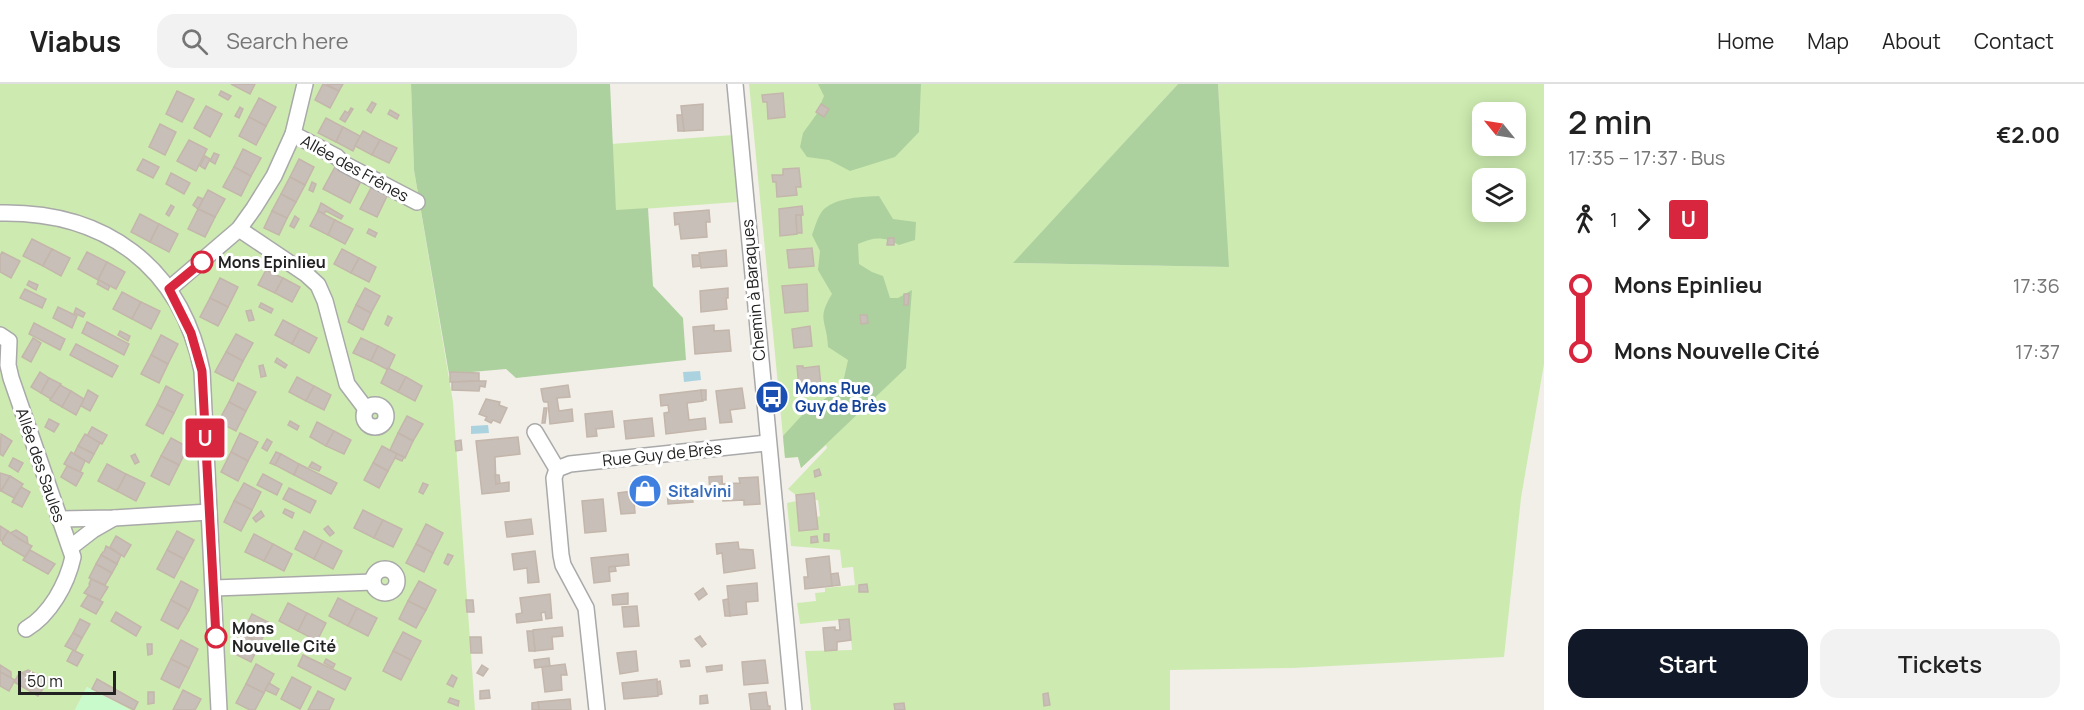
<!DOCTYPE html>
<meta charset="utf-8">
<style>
:root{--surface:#fff;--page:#f2f2f2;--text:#222;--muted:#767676;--line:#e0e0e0;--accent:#111827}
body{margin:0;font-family:Manrope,sans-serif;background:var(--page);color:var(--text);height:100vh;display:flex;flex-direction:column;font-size:22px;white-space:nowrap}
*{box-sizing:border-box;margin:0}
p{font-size:20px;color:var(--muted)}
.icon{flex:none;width:33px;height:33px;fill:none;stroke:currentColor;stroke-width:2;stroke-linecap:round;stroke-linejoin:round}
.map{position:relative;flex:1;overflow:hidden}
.drawer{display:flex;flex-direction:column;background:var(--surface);width:540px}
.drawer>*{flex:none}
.badge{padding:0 12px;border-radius:4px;font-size:21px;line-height:39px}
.needle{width:39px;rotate:300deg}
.fabs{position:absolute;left:1472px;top:18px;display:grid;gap:12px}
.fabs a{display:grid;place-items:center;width:54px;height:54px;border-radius:12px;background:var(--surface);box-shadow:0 3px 15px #0003;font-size:30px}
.scale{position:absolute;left:18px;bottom:15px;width:98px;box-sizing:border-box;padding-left:6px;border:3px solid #222;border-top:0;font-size:16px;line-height:21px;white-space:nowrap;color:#222;-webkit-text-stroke:4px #fff;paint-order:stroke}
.map>.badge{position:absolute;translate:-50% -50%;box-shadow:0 0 0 3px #fff}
.legs{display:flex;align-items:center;gap:9px;height:66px;padding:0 24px;font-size:20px}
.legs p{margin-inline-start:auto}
.headline{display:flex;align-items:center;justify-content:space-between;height:102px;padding:0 24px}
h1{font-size:33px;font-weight:600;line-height:45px}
.primary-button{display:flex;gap:12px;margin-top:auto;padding:12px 24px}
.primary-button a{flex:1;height:69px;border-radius:18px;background:var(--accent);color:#fff;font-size:24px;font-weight:600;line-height:69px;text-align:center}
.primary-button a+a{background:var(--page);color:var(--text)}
ul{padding:0 24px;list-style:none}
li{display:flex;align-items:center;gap:21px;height:66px;font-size:22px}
li i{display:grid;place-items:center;width:9px;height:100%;margin:0 8px;background:currentColor}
li i::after{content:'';width:15px;height:15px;margin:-8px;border:4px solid;border-radius:50%;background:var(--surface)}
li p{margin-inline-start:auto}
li:first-child i{background:linear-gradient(#0000 50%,currentColor 0)}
li:last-child i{background:linear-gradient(currentColor 50%,#0000 0)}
header{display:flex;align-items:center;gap:36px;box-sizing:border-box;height:84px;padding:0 30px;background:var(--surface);border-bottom:2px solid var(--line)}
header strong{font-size:28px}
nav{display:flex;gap:33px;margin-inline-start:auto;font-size:21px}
.search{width:420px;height:54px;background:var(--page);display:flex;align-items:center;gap:15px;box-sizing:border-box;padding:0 21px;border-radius:18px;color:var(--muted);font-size:22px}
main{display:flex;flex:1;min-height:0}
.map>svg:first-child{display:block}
</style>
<header>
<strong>Viabus</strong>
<div class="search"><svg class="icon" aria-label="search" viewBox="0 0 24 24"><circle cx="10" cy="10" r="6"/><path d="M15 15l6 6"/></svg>Search here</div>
<nav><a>Home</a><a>Map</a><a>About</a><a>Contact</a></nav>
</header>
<main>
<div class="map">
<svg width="1544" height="626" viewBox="0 0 1544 626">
<rect width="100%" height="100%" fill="#f2efe9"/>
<!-- grass -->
<g fill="#cdebb0" fill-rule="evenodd">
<path d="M0,0H411L414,86L453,318L475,626H130L87,603L75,626H0Z"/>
<path d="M749,0H1178L1014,179L1228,183L1218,0H1544V280L1521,414L1504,573L1293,584L1170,586V626H811L805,567L852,566L849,535L800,540L797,519L816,517L815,509L825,508V504L855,501L853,483L842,484L840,466L791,462L787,419L796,417L799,447L818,445L817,433L820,432L818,416H815L814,410L796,411L788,405L827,364L826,361L801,384L798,373L785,374ZM1482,28H1515V62H1482ZM1482,94H1515V128H1482Z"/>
<path d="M733,51L737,118L616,127L611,60Z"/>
</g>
<!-- forest -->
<g fill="#add19e">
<path d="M411,0H610L616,126L648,124L653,202L683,234L686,276L516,294L506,285L449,290L414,86Z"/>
<path d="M818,0H921L919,48L895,73L850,87L829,76L807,73L800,63L803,49L816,31L824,12Z"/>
<path d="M1178,0H1218L1229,183L1013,179Z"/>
<path d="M879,112L893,135L916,138L915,156L899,161C883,152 874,153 858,160L859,180L872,188L883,192L890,214H898L912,206L906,284L801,384L798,373L785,374L783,352L804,329L842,303L848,276L828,263C827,236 816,236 832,210L818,186L820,167L812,151C815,143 818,131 824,125C838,113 862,113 879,112Z"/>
</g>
<!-- park -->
<path fill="#c8facc" d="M87,603L130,626H75Z"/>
<!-- water -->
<g fill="#aad3df">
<path d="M700,287L701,296L684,298L683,288Z"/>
<path d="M488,341L489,349L471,350V342Z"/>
</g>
<!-- building -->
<g fill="#c7bfb8" stroke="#c4b6ab" stroke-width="1.5">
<path d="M231,0H255L250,10Z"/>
<path d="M323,0L339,7L330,24L315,16Z"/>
<path d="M326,0H343L339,7Z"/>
<path d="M177,7L194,15L182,38L166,30Z"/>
<path d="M221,7L231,12L228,16L219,11Z"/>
<path d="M783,9L785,33L768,35L767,18H763L762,11Z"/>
<path d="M259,14L276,23L266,42L249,33Z"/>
<path d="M372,18L376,20L371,29L367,26Z"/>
<path d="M703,20V46L684,47L681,22Z"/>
<path d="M821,20L829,25L824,33L816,28Z"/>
<path d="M206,22L222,30L210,53L194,44Z"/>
<path d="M240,23L243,25L239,34L235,32Z"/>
<path d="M351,24L353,25L345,38L340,35L345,27L348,29Z"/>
<path d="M390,26L399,31L397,35L388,30Z"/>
<path d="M677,31H682L684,47H678Z"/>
<path d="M249,33L266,42L256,61L239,52Z"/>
<path d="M326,34L343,43L336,58L318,49Z"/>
<path d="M160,40L176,48L165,71L149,63Z"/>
<path d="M343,43L360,52L353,67L336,58Z"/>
<path d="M363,47L380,56L372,71L355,62Z"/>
<path d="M189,56L207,65L196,87L177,77Z"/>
<path d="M380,56L397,64L389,79L372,71Z"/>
<path d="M243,65L261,74L251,92L234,83Z"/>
<path d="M214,69L219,71L215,80L210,77Z"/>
<path d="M205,72L210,75L205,85L200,82Z"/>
<path d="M143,75L159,83L153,94L137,86Z"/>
<path d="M299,75L314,83L305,101L290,93Z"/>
<path d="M234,83L251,92L241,112L223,103Z"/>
<path d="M335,83L361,97L350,119L323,105Z"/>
<path d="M799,84L801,103H796L797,111L777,113L776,98H773L772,91H783V85Z"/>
<path d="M171,89L190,99L184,110L166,100Z"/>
<path d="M290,93L305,101L296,118L281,110Z"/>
<path d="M312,98L316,100L313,108L309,106Z"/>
<path d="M372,102L388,110L377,133L360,125Z"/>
<path d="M208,106L225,115L215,133L198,125Z"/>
<path d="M281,110L296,118L287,134L272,127Z"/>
<path d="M198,113L203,115L198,125L193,121Z"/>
<path d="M321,119L343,132L341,135L326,127L324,130L318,127Z"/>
<path d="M171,121L174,123L169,132L166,130Z"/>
<path d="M802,122L803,131H796L797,150L780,152L779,125Z"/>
<path d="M198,125L215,133L205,153L188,145Z"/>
<path d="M709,126L710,138H706L707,153L681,155L679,140L675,141L674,129Z"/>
<path d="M272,127L287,134L279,151L264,144Z"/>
<path d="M318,127L335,136L328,151L310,142Z"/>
<path d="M140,130L159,140L150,158L131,148Z"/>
<path d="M796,131H801L802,149H797Z"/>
<path d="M295,132L299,135L294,144L290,142Z"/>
<path d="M335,136L353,145L345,160L328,151Z"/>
<path d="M159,140L178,150L169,168L150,158Z"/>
<path d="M369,145L377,149L375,153L367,149Z"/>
<path d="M888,154H894V161H887Z"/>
<path d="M32,155L52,165L43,182L23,172Z"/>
<path d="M812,164L814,182L789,184L787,166Z"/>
<path d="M52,165L70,174L61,192L43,182Z"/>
<path d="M342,165L359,174L351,189L334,180Z"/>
<path d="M726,166L727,182L701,184L699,169Z"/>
<path d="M2,168L20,177L11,194L0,188V172Z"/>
<path d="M87,168L107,178L98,196L78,185Z"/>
<path d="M692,171H699L701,182L693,183Z"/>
<path d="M359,174L376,183L369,198L351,189Z"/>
<path d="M107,178L125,188L116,205L98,196Z"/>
<path d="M266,186L283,194L275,209L258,201Z"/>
<path d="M220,194L238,203L228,223L210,214Z"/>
<path d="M283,194L300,203L292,218L275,209Z"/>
<path d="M99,196L110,202L108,206L97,200Z"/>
<path d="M29,197L38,201L36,206L27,201Z"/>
<path d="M807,200L808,227L785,229L782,202Z"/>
<path d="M365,204L380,212L371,229L356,221Z"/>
<path d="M728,204V214H726L727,225L701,228L700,207Z"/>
<path d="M25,205L46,215L42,224L20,214Z"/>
<path d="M122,208L141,218L132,235L113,225Z"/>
<path d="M904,210H909L908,221H904Z"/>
<path d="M210,214L228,223L218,242L200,233Z"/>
<path d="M141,218L160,227L151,245L132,235Z"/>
<path d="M261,219L273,225L271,229L259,223Z"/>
<path d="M356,221L371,229L363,246L348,238Z"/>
<path d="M58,223L77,232L72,244L53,234Z"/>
<path d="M76,224L85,229L83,233L74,229Z"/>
<path d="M251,226L254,236L249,237L246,227Z"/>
<path d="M860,231H867L868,239L861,240Z"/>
<path d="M388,232L392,234L388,242L385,240Z"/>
<path d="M283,236L300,245L292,260L275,251Z"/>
<path d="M87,238L129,260L124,271L82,249Z"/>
<path d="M34,239L65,255L60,266L29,250Z"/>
<path d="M714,241V247L729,246L731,267L695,270L693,243Z"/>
<path d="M810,242L812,262L794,264L792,245Z"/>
<path d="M300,245L317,254L309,269L292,260Z"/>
<path d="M120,247L130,252L128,257L118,251Z"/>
<path d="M236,250L253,259L243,277L226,268Z"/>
<path d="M161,251L178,260L168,280L151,271Z"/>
<path d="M33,254L41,259L31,278L22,273Z"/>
<path d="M361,254L378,262L371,277L353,269Z"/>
<path d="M76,260L118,282L112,293L70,271Z"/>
<path d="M378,262L395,271L388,286L371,277Z"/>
<path d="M226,268L243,277L233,297L215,288Z"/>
<path d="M151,271L168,280L159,299L141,290Z"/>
<path d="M277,274L287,281L285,284L275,278Z"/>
<path d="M263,281L266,292L261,293L259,282Z"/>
<path d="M797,282H803V284L819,282L821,302L799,304Z"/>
<path d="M388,284L406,293L398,308L381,299Z"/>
<path d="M40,288L49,294L41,309L31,303Z"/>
<path d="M450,288L479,289V297L450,298Z"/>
<path d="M297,293L314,302L306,317L289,308Z"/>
<path d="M406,293L422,302L415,317L398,308Z"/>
<path d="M49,294L61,300L51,315L41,309Z"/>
<path d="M480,297H486L485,303L480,302L479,307L452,306V298Z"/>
<path d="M238,299L256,308L246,327L229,318Z"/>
<path d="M60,301L71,307L62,323L50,316Z"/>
<path d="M568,301L570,313L557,314L559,327L572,325L573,337L550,340L548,318H544L543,316L541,305Z"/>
<path d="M166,302L183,311L174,329L157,321Z"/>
<path d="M314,302L331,311L324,326L306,317Z"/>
<path d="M742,304L745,324L730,326L732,338L720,339L716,307Z"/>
<path d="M88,306L98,312L90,327L81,322Z"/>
<path d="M701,306L703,317L687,319L689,336L705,334L706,345L666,350L664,329L669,328L668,321L661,322L660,311Z"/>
<path d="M701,306H706V316H702Z"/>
<path d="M71,307L84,315L76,331L62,323Z"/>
<path d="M486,315L500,318L499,321L507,324L500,339L493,336L491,339L485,336L487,333L479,330Z"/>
<path d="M229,318L246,327L236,347L218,338Z"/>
<path d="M157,321L174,329L163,350L146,341Z"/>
<path d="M544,324H547L545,339H542Z"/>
<path d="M612,327L614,343L596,345L597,352L587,353L585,330Z"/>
<path d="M407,332L423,340L413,357L398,349Z"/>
<path d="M652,334L654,352L626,355L624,337Z"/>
<path d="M49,335L59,340L54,348L45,343Z"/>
<path d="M290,337L299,342L297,346L288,341Z"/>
<path d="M317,338L334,347L326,362L310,353Z"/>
<path d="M92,343L107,351L102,360L87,352Z"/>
<path d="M334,347L351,356L344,370L326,362Z"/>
<path d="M240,349L258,358L248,377L231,368Z"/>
<path d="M398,349L413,357L405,374L390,366Z"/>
<path d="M1,350L12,357L3,372L0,370Z"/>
<path d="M85,350L100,359L94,370L78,362Z"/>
<path d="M518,353L520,370L495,373L496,400L509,398V407L482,410L476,357Z"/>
<path d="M171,354L188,363L179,381L161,372Z"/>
<path d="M267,355L272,358L267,367L262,364Z"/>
<path d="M461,356L462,366L456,367L455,357Z"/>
<path d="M78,362L94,370L89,379L74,370Z"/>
<path d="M382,362L397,370L388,387L373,379Z"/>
<path d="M71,368L85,377L80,388L64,380Z"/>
<path d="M231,368L248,377L238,397L221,388Z"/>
<path d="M276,368L281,370L275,381L270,379Z"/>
<path d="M135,370L139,378L135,380L131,372Z"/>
<path d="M281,370L299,380L294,391L275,381Z"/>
<path d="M397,370L404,373L402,377L395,374Z"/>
<path d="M161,372L179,381L169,401L151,392Z"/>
<path d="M13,374L23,379L18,388L9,382Z"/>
<path d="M312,378L321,383L319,387L309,383Z"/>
<path d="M373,379L388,387L379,404L364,396Z"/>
<path d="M107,380L126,390L117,407L98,397Z"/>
<path d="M299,380L337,399L331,410L294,391Z"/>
<path d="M67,382L83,389L76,402L61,393Z"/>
<path d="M819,385L821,391L815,393L814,387Z"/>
<path d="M0,389L10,392L1,407H0Z"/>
<path d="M126,390L145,399L136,417L117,407Z"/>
<path d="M263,390L282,400L277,411L257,401Z"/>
<path d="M495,391H499L500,399L496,400Z"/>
<path d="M10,392L23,400L14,414L1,407Z"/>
<path d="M722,392L723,413L710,414L709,393Z"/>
<path d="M758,393L760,420L744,421V416L723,417V400L740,399L739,394Z"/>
<path d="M654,396L655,414L634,416L635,429L621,430L618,409L632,407L631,398Z"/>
<path d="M244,399L261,408L252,426L234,417Z"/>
<path d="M423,399L428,401L423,410L419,408Z"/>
<path d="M691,402L693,418L668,420L667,404Z"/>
<path d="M21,403L30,408L22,423L12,418Z"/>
<path d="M289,404L316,417L310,429L283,415Z"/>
<path d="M814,409L818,445L799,447L796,411Z"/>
<path d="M603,415L606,447L585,449L582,417Z"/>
<path d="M234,417L252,426L241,447L224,438Z"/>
<path d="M285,425L294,429L292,434L283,429Z"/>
<path d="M363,426L383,436L374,454L354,444Z"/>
<path d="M261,427L264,432L256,438L253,434Z"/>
<path d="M531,435L533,450L507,453L505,438Z"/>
<path d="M383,436L402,445L393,463L374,454Z"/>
<path d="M426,440L443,449L433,469L416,460Z"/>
<path d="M0,442L8,447L2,457L0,456Z"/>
<path d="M328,442L334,449L330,452L324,445Z"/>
<path d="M16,446L27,453L28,460L10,449Z"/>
<path d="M8,447L19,455L32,462L25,473L3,460L2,457Z"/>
<path d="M177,447L194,456L184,475L167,466Z"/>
<path d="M304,447L323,457L314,475L295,465Z"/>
<path d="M254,450L273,460L264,477L245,468Z"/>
<rect x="824" y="450" width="5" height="7"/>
<path d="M116,452L131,461L124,473L110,463Z"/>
<path d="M817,452L818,458L811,459V453Z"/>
<path d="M323,457L342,467L333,485L314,475Z"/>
<path d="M738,458L739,465L753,466L755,484L724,489L722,469L717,470L716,460Z"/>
<path d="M273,460L292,470L284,487L264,477Z"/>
<path d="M416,460L433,469L424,488L406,479Z"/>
<path d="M106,462L121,471L117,480L101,471L103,468H104Z"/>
<path d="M30,466L55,480L48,490L23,476Z"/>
<path d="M167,466L184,475L174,494L157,485Z"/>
<path d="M535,467L539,498L528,499L527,484L514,486L512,470Z"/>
<path d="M448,470L453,472L448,481L444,479Z"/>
<path d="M628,470L629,481L609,483L610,497L594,499L591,474Z"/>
<path d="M101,471L117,480L112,489L96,480Z"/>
<path d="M829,472L832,502L805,505L804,493H808L806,475Z"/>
<path d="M96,480L112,489L105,501L89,494Z"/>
<path d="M615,482L616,487L609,488V483Z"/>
<path d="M838,489L840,501L832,502L831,490Z"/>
<path d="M91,495L108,503L100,516L84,509L90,501L89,500Z"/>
<path d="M181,497L198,506L189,526L171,516Z"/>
<path d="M419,497L436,506L426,526L408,517Z"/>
<path d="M757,499L758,517L746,518L747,530L730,532L727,502Z"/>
<path d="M867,500L868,508H859V501Z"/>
<path d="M703,504L707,510L699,516L695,510Z"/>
<path d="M628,509V520L613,521L612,511Z"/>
<path d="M550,510L552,534L546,535L545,528L541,529L542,536L517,539L516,530L522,529L520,514Z"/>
<path d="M88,511L103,518L96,530L81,522Z"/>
<path d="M338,514L357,524L348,542L329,532Z"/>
<path d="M728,515L730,532H725L723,516Z"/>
<path d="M171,516L189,526L178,545L161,536Z"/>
<path d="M466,516H473L474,528H467Z"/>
<path d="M408,517L426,526L416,544L399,535Z"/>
<path d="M288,519L307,529L298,547L279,537Z"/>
<path d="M637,522L639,542L624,543L622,523Z"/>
<path d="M357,524L377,534L368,552L348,542Z"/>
<path d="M116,528L141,543L136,552L111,537Z"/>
<path d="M307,529L326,539L317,557L298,547Z"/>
<path d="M252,530L270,539L260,559L242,550Z"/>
<path d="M80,535L90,540L82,554L73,549Z"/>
<path d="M849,535L851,556L837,558V566L825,567L823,544L835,543V546H840L839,536Z"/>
<path d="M562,543L563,552L552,553L553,565L535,567L533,546Z"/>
<path d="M527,547H533L535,567H529Z"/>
<path d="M403,548L421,557L411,576L393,567Z"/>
<path d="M73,549L82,554L75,567L65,562Z"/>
<path d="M242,550L260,559L251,578L233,569Z"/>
<path d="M700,552L706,560L702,563L695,555Z"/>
<path d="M470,553H481L482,569H471Z"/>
<path d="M181,556L198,565L189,584L171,575Z"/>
<path d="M147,560H152V570L148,571Z"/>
<path d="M73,566L83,571L77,582L67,577Z"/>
<path d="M393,567L411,576L401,596L383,587Z"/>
<path d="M636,567L638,587L620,590L617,569Z"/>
<path d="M303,571L351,594L345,606L298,582Z"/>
<path d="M549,574L550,582L535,584L534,576Z"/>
<path d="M171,575L189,584L179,604L161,595Z"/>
<path d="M326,575L335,580L333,584L324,579Z"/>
<path d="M689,576L690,582L681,583L680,577Z"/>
<path d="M765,576L768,599L744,601L742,578Z"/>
<path d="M256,580L274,590L264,609L246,600Z"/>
<path d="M565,580L567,591H561L562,606L545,608L542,583Z"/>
<path d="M0,581L11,588V594L0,588Z"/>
<path d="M482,581L488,585L483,592L477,589Z"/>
<path d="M722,581V586L707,588L706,583Z"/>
<path d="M28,586L41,593V600L21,589Z"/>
<path d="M0,588L15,596L9,607L0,602Z"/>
<path d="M20,588L45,602L38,612L14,598Z"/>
<path d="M452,591L457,594L453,603L447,600Z"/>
<path d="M292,593L311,603L300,625L281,615Z"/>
<path d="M97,595L138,618L134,626L92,605Z"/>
<path d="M657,595L658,612L624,615L622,599Z"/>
<path d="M660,597L662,610L658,611L657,598Z"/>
<path d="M269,599L279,605L276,611L265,606Z"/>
<path d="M246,600L264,609L255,626H250L236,619Z"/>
<path d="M183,606L201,615L195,626H173Z"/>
<path d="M489,606L490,614L480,615V607Z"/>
<path d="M318,607L334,615L329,626H308Z"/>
<path d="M148,608H154V619L148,620Z"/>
<path d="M766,608L768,622H770V626H751L749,610Z"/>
<path d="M1048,609L1050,621L1044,622L1043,610Z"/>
<path d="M707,611L708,619L700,620V612Z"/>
<path d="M450,614L459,617L458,622L448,618Z"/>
<path d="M570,615L571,626H539L538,618Z"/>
<path d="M538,618L539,626H532V619Z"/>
<path d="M904,619L905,626H895L894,620Z"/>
</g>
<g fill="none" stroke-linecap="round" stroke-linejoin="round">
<defs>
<g id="minor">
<path d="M735,0L794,626"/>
<path d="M293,50L337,73L344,80L417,118"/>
<path d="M0,129C105,127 181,182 202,287L219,626"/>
<path d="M239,145L306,190L318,201L325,217L347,300L366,325"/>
<path d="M169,205L239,145L254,124L274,92L293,50L305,0"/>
<path d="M0,251L9,257L8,281L11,294L73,473C67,500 50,531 26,545"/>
<circle cx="375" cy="332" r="11"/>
<path d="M535,348L557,385"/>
<path d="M59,435L114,434L209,428"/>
<path d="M71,463L93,446L114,434"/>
<circle cx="385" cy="497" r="12"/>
<path d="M214,504L373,498"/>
<path d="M597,626L586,524L563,481L561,471L554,394L557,385L570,380L767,359"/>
</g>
</defs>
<!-- minor casing -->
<use href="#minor" stroke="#a9a9a9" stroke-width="18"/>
<!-- minor -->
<use href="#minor" stroke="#fff" stroke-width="15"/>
</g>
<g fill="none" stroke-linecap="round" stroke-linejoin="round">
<defs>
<path id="line-1" d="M202,178L169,205L191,249L202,287L216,553"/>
</defs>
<!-- line-1 casing -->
<use href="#line-1" stroke="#fff" stroke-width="14"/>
<!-- line-1 -->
<use href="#line-1" stroke="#d7263d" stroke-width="9"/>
</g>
<!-- icons -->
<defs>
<symbol id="bus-disc" viewBox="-11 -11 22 22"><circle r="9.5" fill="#1a4fb4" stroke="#fff"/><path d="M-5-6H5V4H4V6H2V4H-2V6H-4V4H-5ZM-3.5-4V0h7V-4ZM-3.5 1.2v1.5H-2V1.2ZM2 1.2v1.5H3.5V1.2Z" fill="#fff"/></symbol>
<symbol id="shop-disc" viewBox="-11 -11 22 22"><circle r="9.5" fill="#3f7fe0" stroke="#fff"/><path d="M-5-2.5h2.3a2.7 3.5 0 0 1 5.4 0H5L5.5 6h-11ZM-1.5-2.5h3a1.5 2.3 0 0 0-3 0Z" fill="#fff"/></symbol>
</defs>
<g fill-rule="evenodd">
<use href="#bus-disc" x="753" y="294" width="38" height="38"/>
<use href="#shop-disc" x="626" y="388" width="38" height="38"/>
</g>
<!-- markers -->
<g fill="#fff" stroke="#d7263d" stroke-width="3">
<circle cx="202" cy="178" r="10"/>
<circle cx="216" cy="553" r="10"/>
</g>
<g text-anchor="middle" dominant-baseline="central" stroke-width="6" stroke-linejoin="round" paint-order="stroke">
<!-- street labels -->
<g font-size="16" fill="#222" stroke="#fff">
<text transform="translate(355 84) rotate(29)">Allée des Frênes</text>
<text transform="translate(753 206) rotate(-95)">Chemin à Baraques</text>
<text transform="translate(662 370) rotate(-6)">Rue Guy de Brès</text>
<text transform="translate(41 381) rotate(71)">Allée des Saules</text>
</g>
<!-- stop labels -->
<g font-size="16" font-weight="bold" fill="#222" stroke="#fff" text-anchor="start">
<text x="218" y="178">Mons Epinlieu</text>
<text x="232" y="544">Mons<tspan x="232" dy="18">Nouvelle Cité</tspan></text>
</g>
<!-- transit labels -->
<g font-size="16" font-weight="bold" fill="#164399" stroke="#fff" text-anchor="start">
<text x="795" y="304">Mons Rue<tspan x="795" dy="18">Guy de Brès</tspan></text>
</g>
<!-- shop labels -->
<g font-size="16" font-weight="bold" fill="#366cbe" stroke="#fff" text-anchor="start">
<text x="668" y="407">Sitalvini</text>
</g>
</g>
</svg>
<div class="fabs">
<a><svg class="needle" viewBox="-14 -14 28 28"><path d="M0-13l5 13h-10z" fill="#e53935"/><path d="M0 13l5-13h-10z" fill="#767676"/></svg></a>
<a><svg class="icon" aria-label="layers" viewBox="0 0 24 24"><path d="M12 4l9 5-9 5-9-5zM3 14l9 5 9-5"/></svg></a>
</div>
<div class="scale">50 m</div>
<b class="badge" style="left:205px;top:354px;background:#d7263d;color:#fff">U</b>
</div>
<section class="drawer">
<div class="headline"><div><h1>2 min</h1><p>17:35 – 17:37 · Bus</p></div><b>€2.00</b></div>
<div class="legs"><svg class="icon" aria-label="walk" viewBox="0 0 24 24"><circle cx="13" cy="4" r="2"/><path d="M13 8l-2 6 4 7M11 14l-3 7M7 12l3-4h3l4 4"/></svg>1<svg class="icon" aria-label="forward" viewBox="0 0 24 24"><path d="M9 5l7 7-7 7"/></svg><b class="badge" style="background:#d7263d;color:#fff">U</b></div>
<ul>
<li><i style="color:#d7263d"></i><b>Mons Epinlieu</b><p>17:36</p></li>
<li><i style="color:#d7263d"></i><b>Mons Nouvelle Cité</b><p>17:37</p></li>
</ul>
<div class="primary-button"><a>Start</a><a>Tickets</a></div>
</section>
</main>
